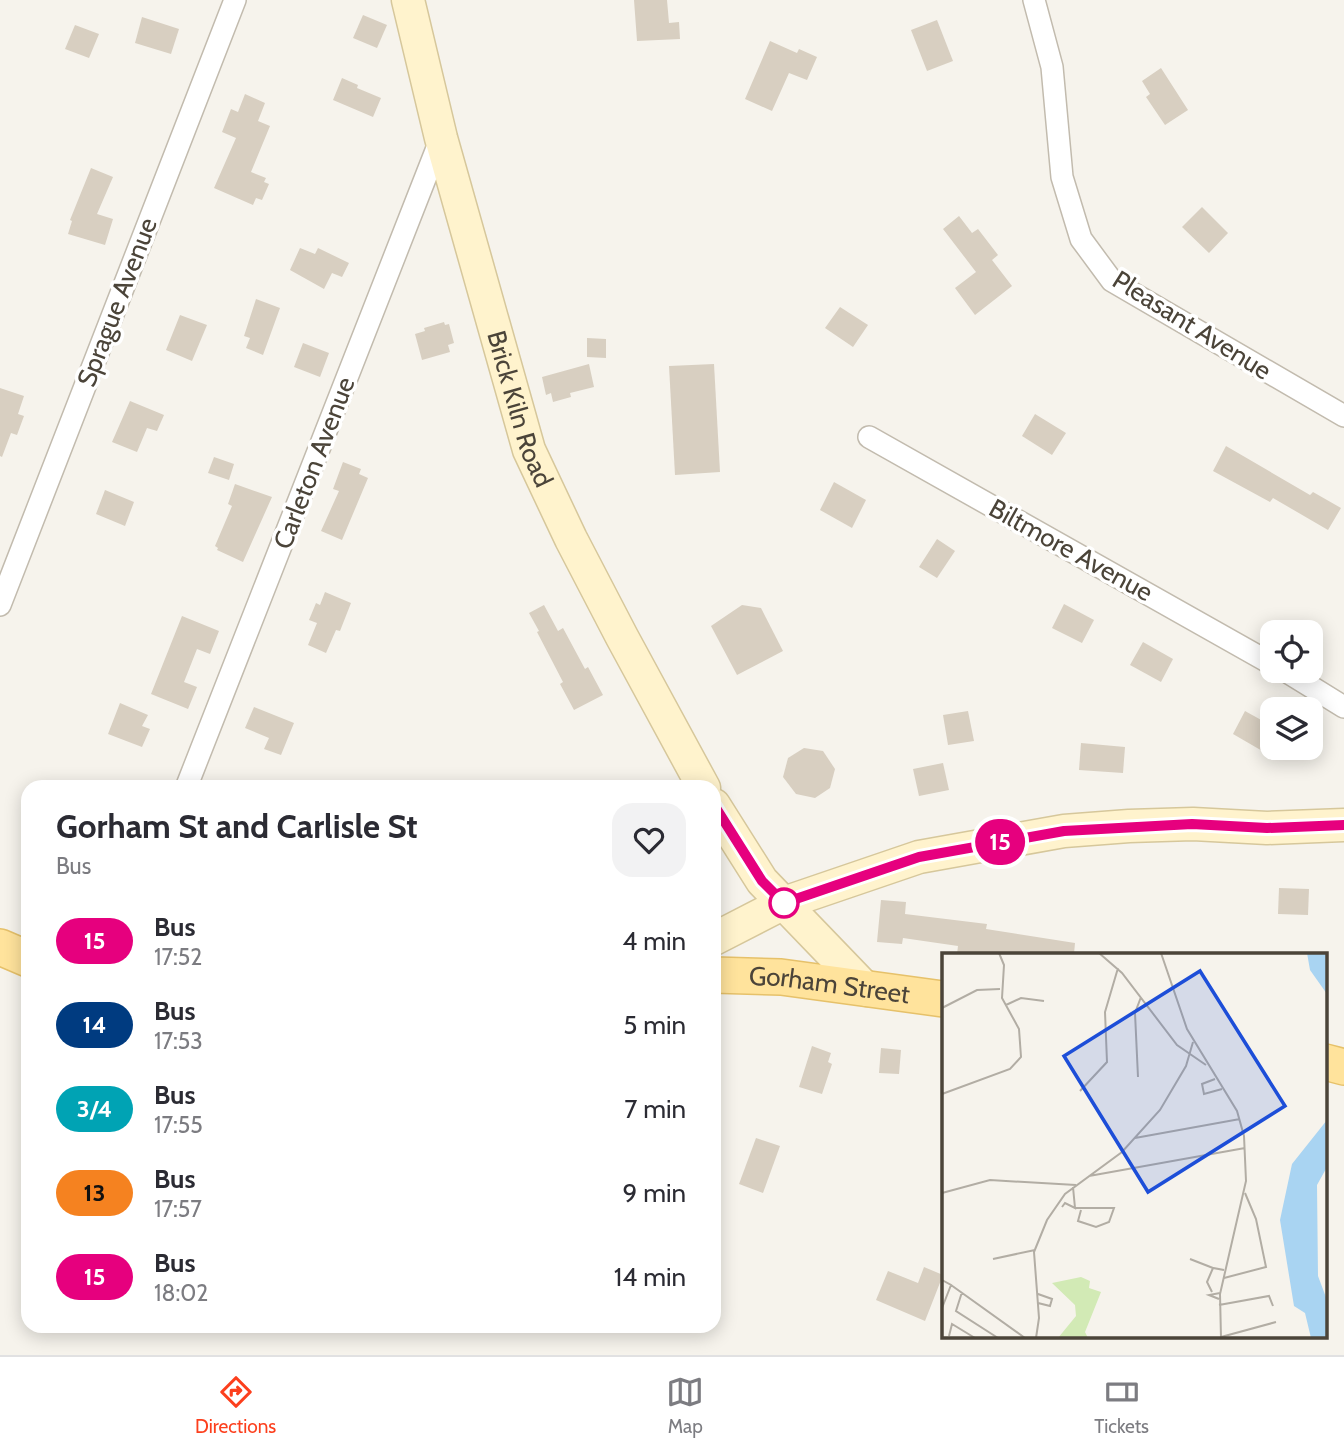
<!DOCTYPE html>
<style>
:root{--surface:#fff;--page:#f2f2f3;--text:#2b2b33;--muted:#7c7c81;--line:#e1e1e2;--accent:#fc3f1d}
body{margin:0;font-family:Cabin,sans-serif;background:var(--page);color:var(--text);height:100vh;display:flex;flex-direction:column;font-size:26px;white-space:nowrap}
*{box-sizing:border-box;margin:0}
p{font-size:23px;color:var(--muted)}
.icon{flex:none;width:38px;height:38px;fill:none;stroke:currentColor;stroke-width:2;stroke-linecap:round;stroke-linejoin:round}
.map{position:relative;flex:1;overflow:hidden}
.side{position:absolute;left:21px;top:780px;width:700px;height:553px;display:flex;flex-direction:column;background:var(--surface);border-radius:21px;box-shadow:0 4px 18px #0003}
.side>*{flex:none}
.badge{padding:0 14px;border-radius:23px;font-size:24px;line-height:46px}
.controls{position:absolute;left:1260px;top:620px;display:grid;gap:14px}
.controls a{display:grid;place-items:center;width:63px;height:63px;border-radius:14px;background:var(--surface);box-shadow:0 4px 18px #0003;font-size:35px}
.map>.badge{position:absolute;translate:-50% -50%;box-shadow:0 0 0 4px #fff}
.round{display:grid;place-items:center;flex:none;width:74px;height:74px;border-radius:21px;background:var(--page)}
.head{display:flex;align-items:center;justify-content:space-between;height:119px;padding:0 35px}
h1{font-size:33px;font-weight:700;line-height:52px}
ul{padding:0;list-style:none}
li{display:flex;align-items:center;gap:21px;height:84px;padding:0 35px}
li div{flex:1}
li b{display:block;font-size:26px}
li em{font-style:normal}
li .badge{min-width:77px;font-weight:700;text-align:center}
.tab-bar{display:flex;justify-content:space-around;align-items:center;height:98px;border-top:2px solid var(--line);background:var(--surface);font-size:19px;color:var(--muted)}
.tab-bar a{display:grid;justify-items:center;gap:4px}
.tab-bar .on{color:var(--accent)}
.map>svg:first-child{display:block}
</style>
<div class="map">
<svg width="1344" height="1355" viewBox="0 0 1344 1355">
<rect width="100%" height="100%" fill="#f6f3ec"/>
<!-- building -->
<g fill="#d8cfc1">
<path d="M634,0H667L669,23L679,22L680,39L637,41Z"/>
<path d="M363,15L387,25L377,48L353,38Z"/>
<path d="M142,17L179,29L171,54L135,43Z"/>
<path d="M937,20L953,61L927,71L911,30Z"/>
<path d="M75,25L99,34L89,58L65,49Z"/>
<path d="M770,41L797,53L799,49L817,57L807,80L789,73L772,111L745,99Z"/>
<path d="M1161,68L1188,110L1165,125L1146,97L1150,94L1142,81Z"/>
<path d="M342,78L358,85L357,88L381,98L373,117L333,100Z"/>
<path d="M245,94L265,103L258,121L270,126L251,172L266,178L264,182L269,184L262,200L256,198L253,205L214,188L236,138L222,132L231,109L238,112Z"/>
<path d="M91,168L113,177L97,214L113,219L105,245L68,234L72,221L70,220Z"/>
<path d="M1202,207L1228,233L1209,253L1182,227Z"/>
<path d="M959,216L972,233L978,229L998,255L992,260L1012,286L975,315L955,288L976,272L943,229Z"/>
<path d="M300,248L315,254L318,248L349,263L342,277L332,273L324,289L290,270Z"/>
<path d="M256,299L280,308L263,355L246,348L250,338L244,336Z"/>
<path d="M840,307L868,325L853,347L825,328Z"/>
<path d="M180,315L207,325L192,361L166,350Z"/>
<path d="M444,322L445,325L449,324L454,343L448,345L450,352L422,360L415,334L425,331L424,328Z"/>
<path d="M587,338L606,339V358L587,357Z"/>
<path d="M303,343L329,353L320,377L294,367Z"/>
<path d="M589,364L594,387L570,393L571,397L553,402L551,393L546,395L542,377Z"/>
<path d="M714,364L720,472L675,475L669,366Z"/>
<path d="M0,388L24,396L18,414L24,416L17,435L11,433L2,457L0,456Z"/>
<path d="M130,401L164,415L157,431L147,428L137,452L112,442Z"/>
<path d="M1035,414L1066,433L1052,455L1022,436Z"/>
<path d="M1226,446L1310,495L1313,492L1341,508L1328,530L1273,498L1270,502L1213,471Z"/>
<path d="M214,457L234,464L229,480L208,473Z"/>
<path d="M343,462L361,469L359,474L368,478L342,540L321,531L339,491L333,489Z"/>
<path d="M834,482L866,500L852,528L820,510Z"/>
<path d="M235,484L272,497L243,562L217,550L218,548L215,546L232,506L228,504Z"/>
<path d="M105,490L134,502L125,526L96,514Z"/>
<path d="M937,539L955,551L937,578L919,567Z"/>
<path d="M325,592L351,603L340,631L336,630L326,653L308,645L317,623L309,620L316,603L320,605Z"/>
<path d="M1064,604L1094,620L1082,643L1052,628Z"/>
<path d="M544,605L558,631L563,628L585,669L588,667L603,695L574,710L560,684L563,682L537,632L539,631L529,613Z"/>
<path d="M742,605L761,608L783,651L737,675L711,626Z"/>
<path d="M182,616L219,631L210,654L197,649L184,682L197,687L188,709L151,694Z"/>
<path d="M1143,642L1173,659L1161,682L1130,665Z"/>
<path d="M120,703L148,715L142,726L150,729L142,747L108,734Z"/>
<path d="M254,707L294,723L281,755L264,749L269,738L245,728Z"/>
<path d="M968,711L974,741L948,745L943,715Z"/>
<path d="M1245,711L1272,726V737L1264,752L1233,734Z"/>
<path d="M1081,743L1125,747L1123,773L1079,770Z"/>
<path d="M804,748L823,751L835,769L830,788L815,798L796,794L783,777L788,758Z"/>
<path d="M943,763L949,790L919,796L913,769Z"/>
<path d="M1279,888L1309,889L1308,915L1278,914Z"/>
<path d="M881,900L906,902L905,914L987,924L986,929L1075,943L1074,954H957L958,946L903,938L902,944L877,942Z"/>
<path d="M812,1046L831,1053L828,1062L832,1064L822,1094L799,1087Z"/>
<path d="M881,1048L901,1050L899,1074L879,1073Z"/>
<path d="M756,1138L780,1146L763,1193L739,1184Z"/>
<path d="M924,1267L943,1275L925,1321L876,1300L888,1271L918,1283Z"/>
</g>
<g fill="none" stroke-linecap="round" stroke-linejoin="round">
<defs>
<g id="street">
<path d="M1034,0L1052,67L1062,177L1081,239L1112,281L1344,416"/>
<path d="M869,437L1272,664"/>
<path d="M0,605L235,0"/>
<path d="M1284,670L1344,707"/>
<path d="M186,788L441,138"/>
</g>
<g id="secondary">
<path id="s1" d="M408,0L441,138L529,450L571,539L622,637L704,788"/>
<path d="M714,805L762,881L867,990"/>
<path d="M714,939L784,903L919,857L1064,831L1129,826L1193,824L1267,828L1344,825"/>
</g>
<g id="primary">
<path d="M0,947L28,959"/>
<path id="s2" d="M714,975L781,977L943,999"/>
<path d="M1325,1062L1344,1067"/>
</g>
</defs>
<!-- street casing -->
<use href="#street" stroke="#c2bbae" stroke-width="24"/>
<!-- secondary casing -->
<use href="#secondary" stroke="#d6c79b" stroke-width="35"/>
<!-- primary casing -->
<use href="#primary" stroke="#e6c16a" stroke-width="38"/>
<!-- street -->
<use href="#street" stroke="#fff" stroke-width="21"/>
<!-- secondary -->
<use href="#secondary" stroke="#fff3cd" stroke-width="32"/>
<!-- primary -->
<use href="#primary" stroke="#ffe39c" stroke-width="35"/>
</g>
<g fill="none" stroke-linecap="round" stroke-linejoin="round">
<defs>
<path id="line" d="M714,805L762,881L784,903L919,857L1064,831L1192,824L1267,828L1344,825"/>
</defs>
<!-- line casing -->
<use href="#line" stroke="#fff" stroke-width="16"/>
<!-- line -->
<use href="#line" stroke="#e6007e" stroke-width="10"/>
</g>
<!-- markers -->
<circle fill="#fff" stroke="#e6007e" stroke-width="3.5" cx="784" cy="903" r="14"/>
<g text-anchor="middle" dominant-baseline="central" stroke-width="7" stroke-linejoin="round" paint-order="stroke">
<!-- street labels -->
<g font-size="26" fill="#4b4439" stroke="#fff">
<text transform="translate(117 302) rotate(-69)">Sprague Avenue</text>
<text transform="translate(1192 325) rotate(32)">Pleasant Avenue</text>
<text stroke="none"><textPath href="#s1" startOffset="424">Brick Kiln Road</textPath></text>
<text transform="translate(314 463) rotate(-69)">Carleton Avenue</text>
<text transform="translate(1071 550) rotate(29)">Biltmore Avenue</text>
<text stroke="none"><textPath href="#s2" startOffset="116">Gorham Street</textPath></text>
</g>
</g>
<!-- overview -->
<g transform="translate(942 953)">
<rect width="385" height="385" fill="#f6f3ec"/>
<path d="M139,324L148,328L147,335L159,339L143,379L146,385H116L134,363L133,352L110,330Z" fill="#d2eab5"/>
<path d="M365,0H385V41L368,17ZM385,167V214L375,232L376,323L385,347V385H369L363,360L352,353L338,267L350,211Z" fill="#a9d4f2"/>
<path fill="none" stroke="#b2ada4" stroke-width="2" d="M157,0L180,20L235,92L264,112M219,0L245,76L295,158L302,183L304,228L278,341L279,385M64,52L79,45L102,48M0,55L35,37L58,36M196,124L193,60L199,44M273,126L260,131L262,141L280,136M138,138L165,109L163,59L176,15M0,141L68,116L79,104L77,76L60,45L62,12L57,0M193,185L298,166M147,223L303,195M0,240L48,227L134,232M120,254L123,250L133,255L131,234M133,255H172L167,269L154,274L136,268L139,257M51,306L93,297M248,306L271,315M282,325L324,314L314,266L303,240M0,327L9,332L0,355M9,332L83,385M20,339L14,358L56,385M270,339L265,329L271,315L282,317M96,341L110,346L108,353L96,350M277,346L267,342L278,340M277,352L327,343L331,353M7,383L10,371L33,385M279,384L334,369M94,385L97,365L92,299L105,267L123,241L180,199L218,157L244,113L251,89"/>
<path fill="#1d4ed8" fill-opacity="0.15" stroke="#1d4ed8" stroke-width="3.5" d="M258,18L343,153L206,239L122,103Z"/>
<rect width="385" height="385" fill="none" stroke="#4b4439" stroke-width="3.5"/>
</g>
</svg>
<div class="controls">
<a><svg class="icon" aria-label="locate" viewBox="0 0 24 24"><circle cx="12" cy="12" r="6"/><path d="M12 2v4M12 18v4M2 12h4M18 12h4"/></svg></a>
<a><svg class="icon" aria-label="layers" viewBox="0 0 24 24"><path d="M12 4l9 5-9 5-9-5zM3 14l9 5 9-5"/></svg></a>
</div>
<b class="badge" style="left:1000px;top:842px;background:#e6007e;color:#fff">15</b>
<section class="side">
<div class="head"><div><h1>Gorham St and Carlisle St</h1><p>Bus</p></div><a class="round"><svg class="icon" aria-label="heart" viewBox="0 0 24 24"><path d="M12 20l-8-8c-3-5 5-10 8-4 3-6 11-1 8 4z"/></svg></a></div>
<ul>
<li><span class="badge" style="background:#e6007e;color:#fff">15</span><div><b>Bus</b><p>17:52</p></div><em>4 min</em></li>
<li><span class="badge" style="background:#003b80;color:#fff">14</span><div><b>Bus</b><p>17:53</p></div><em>5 min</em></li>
<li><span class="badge" style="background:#00a3b4;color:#fff">3/4</span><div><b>Bus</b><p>17:55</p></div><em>7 min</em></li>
<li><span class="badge" style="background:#f58220;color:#111">13</span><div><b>Bus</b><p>17:57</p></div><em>9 min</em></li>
<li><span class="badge" style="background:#e6007e;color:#fff">15</span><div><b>Bus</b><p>18:02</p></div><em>14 min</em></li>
</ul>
</section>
</div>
<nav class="tab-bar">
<a class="on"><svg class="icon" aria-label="directions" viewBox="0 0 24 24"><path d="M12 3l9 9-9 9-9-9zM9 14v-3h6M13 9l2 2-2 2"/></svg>Directions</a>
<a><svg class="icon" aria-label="map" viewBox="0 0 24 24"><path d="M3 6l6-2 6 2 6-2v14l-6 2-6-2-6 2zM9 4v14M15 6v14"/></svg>Map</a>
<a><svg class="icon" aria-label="tickets" viewBox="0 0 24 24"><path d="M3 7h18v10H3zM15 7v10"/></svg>Tickets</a>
</nav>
